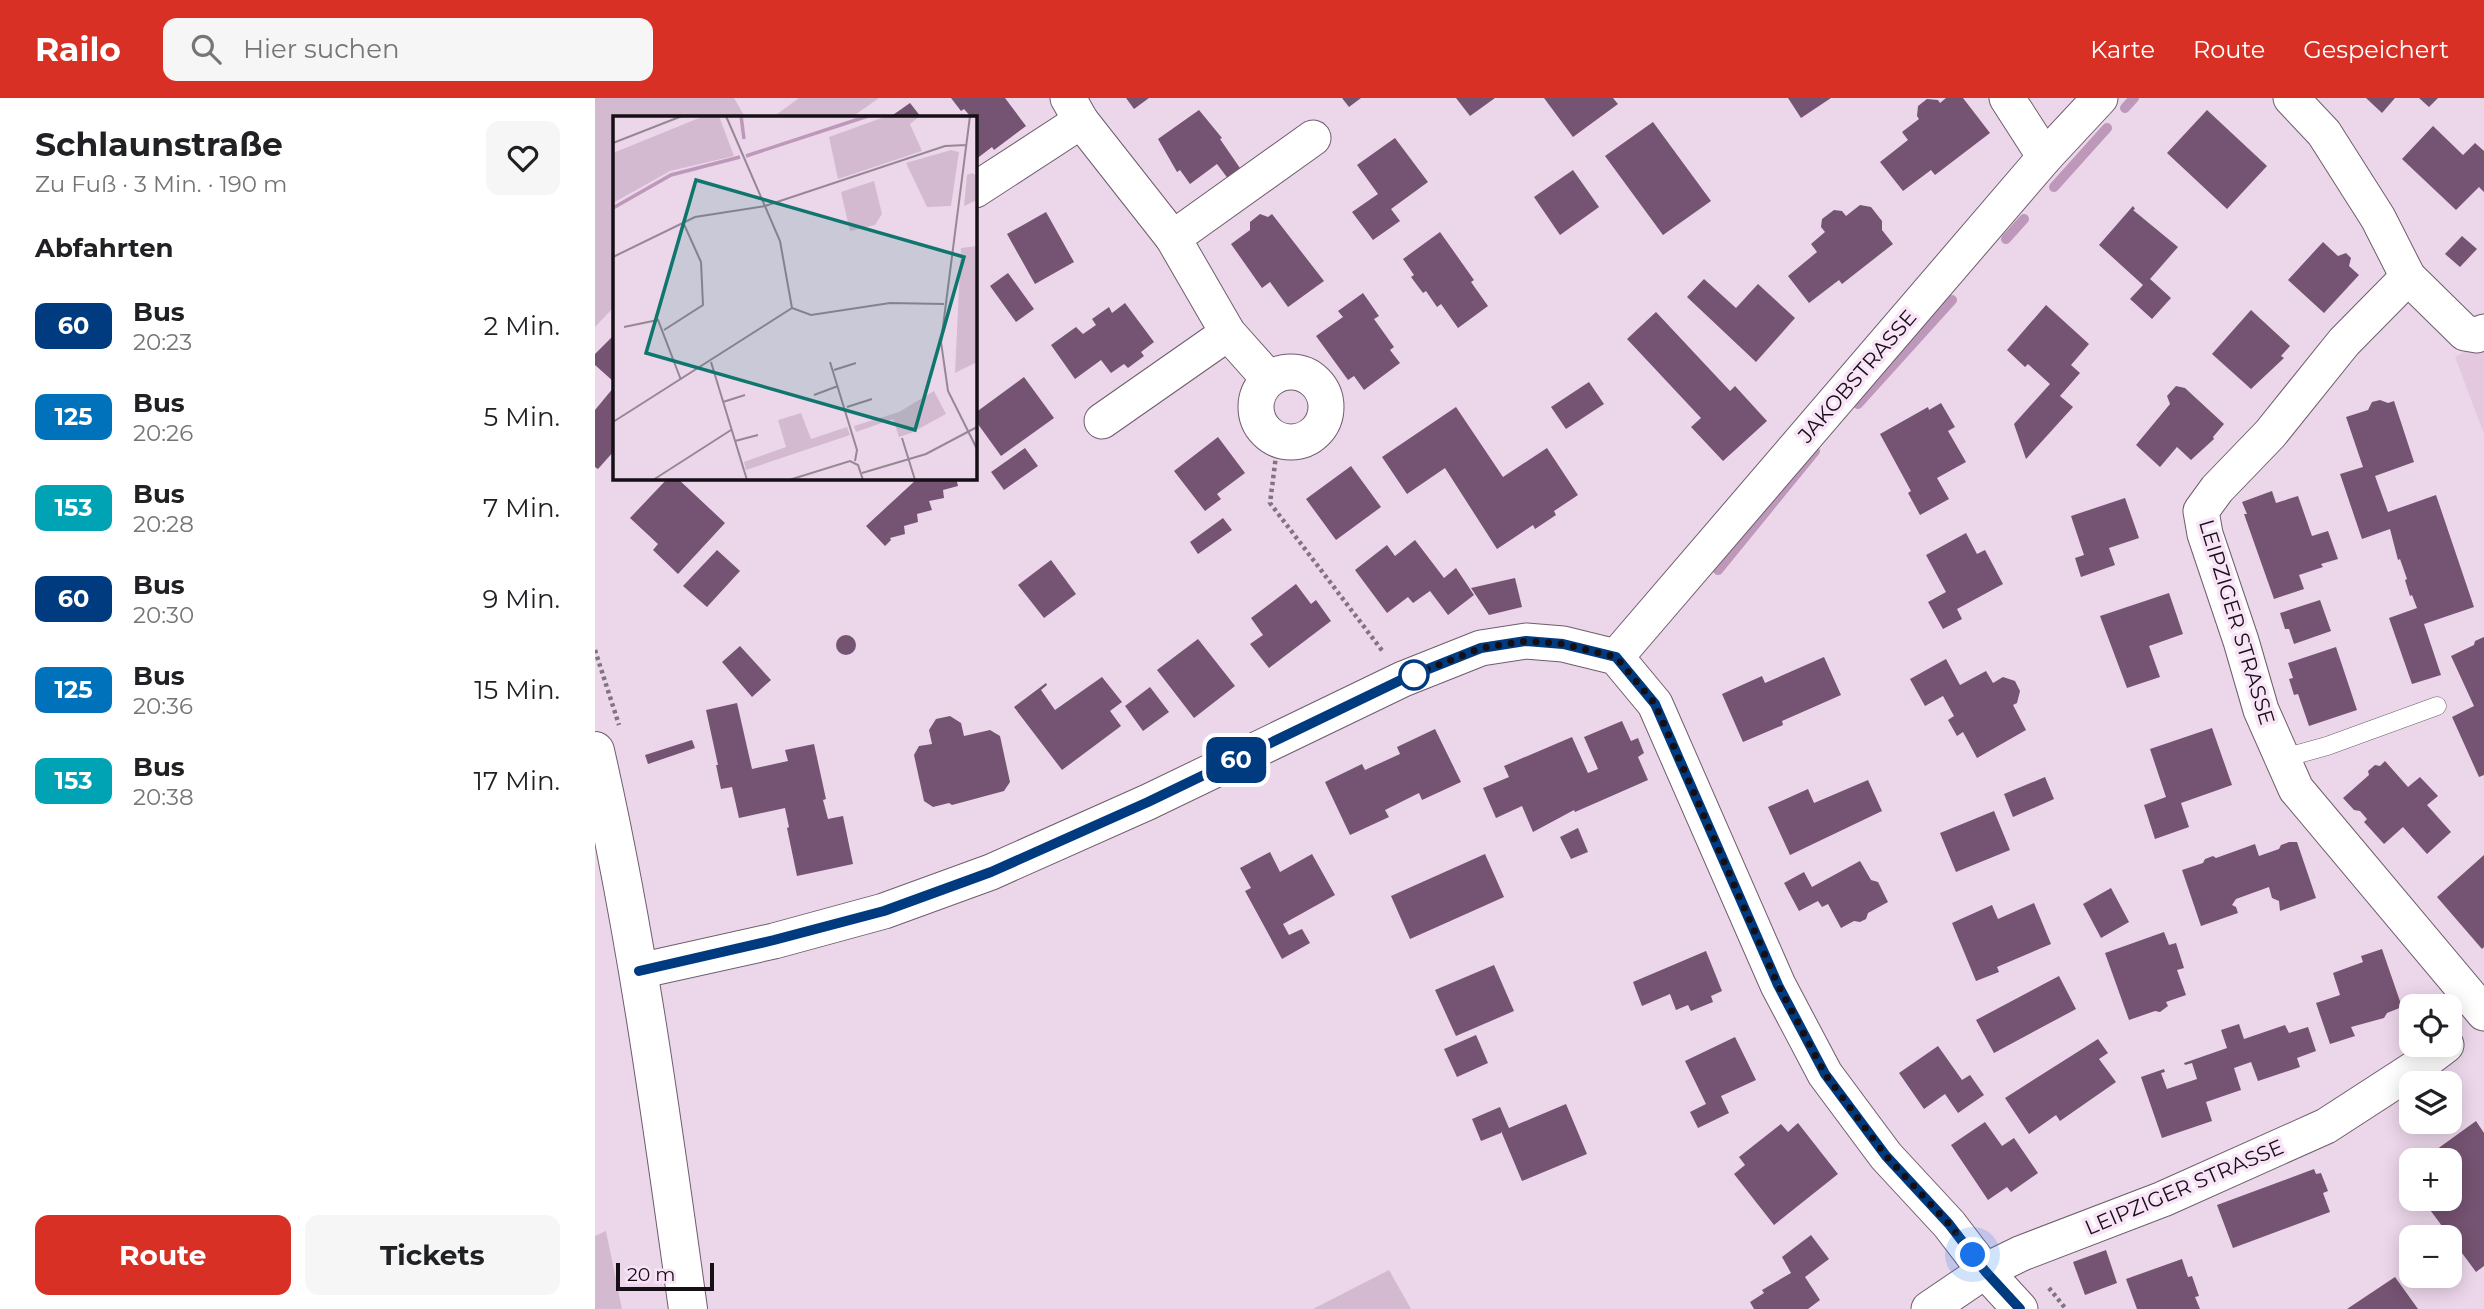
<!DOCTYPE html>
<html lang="de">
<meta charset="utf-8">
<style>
:root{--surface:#fff;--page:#f6f6f6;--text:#202124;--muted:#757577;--accent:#d93025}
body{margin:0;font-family:Montserrat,sans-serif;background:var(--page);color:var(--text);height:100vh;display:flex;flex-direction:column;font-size:26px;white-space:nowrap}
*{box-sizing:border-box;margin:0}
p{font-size:23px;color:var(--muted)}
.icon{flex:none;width:38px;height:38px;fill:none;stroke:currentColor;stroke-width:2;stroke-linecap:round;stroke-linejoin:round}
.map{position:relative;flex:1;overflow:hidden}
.details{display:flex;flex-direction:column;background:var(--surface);width:595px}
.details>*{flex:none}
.badge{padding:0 14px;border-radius:10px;font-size:24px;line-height:46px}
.fabs{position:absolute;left:1804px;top:896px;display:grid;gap:14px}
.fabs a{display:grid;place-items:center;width:63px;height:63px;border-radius:14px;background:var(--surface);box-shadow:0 4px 18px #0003;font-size:35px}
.scale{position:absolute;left:21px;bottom:18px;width:98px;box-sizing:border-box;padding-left:7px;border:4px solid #160f16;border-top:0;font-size:19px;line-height:24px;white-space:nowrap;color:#160f16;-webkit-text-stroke:5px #f9e4f7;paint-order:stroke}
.you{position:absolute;width:35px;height:35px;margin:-18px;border:5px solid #fff;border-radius:50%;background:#1a73e8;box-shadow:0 0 0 10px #1a73e833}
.map>.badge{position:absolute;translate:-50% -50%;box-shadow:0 0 0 4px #fff}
h2{padding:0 35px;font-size:26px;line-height:63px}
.round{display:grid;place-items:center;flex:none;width:74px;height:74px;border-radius:14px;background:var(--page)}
.head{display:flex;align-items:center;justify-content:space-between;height:119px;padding:0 35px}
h1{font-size:33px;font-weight:700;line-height:52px}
.primary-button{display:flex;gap:14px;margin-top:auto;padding:14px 35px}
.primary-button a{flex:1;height:80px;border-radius:14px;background:var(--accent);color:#fff;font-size:28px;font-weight:700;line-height:80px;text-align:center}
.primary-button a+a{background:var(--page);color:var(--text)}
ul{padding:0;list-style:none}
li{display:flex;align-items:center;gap:21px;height:91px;padding:0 35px}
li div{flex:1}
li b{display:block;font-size:26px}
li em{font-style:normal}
li .badge{min-width:77px;font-weight:700;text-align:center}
header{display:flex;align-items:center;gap:42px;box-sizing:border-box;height:98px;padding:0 35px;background:var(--accent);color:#fff}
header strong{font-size:33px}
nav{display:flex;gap:38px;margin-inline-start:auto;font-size:24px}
.search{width:490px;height:63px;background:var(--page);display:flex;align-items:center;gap:18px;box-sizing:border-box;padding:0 24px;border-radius:14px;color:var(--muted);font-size:26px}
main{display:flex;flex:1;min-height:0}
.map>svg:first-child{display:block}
</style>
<header>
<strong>Railo</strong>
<div class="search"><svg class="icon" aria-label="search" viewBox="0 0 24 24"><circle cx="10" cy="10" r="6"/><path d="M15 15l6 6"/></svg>Hier suchen</div>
<nav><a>Karte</a><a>Route</a><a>Gespeichert</a></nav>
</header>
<main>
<section class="details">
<div class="head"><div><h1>Schlaunstraße</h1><p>Zu Fuß · 3 Min. · 190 m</p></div><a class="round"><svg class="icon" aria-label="heart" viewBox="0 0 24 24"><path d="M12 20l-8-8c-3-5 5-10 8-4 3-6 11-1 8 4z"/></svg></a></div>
<h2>Abfahrten</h2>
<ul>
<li><span class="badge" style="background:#003b80;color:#fff">60</span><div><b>Bus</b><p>20:23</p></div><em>2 Min.</em></li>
<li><span class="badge" style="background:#0072bc;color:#fff">125</span><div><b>Bus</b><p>20:26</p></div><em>5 Min.</em></li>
<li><span class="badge" style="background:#00a3b4;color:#fff">153</span><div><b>Bus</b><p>20:28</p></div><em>7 Min.</em></li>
<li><span class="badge" style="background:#003b80;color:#fff">60</span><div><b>Bus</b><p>20:30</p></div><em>9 Min.</em></li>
<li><span class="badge" style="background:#0072bc;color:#fff">125</span><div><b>Bus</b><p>20:36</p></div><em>15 Min.</em></li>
<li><span class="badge" style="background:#00a3b4;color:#fff">153</span><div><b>Bus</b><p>20:38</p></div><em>17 Min.</em></li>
</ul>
<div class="primary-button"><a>Route</a><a>Tickets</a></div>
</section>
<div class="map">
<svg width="1889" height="1211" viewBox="0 0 1889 1211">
<rect width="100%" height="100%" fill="#ecd7ea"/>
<!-- built -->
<path fill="#e3c8e0" d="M1889,243V336L1860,259Z"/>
<!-- green -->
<g fill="#d4bad1">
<path d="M0,0H139L150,19H19V209L0,229Z"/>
<path d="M204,0H284L257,19H178Z"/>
<path d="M11,1133L27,1211H0V1138Z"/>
<path d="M794,1172L816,1211H718Z"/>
</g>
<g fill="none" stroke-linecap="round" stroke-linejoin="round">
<!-- stream -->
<g stroke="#be98ba" stroke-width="10">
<path d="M1530,10L1539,0"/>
<path d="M1459,89L1512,30"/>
<path d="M1411,141L1429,121"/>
<path d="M1263,306L1357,202"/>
<path d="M1123,472L1220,353"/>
</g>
</g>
<!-- building -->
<g fill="#755372">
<path d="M356,0H410L431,28L399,52L397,49L380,62V19H376L369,11L366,13Z"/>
<path d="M531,0H554L539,11Z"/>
<path d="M747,0H766L754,9Z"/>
<path d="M861,0H900L875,18Z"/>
<path d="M949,0H1018L1023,6L978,39Z"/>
<path d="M1193,0H1236L1206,20Z"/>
<path d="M1351,0H1368L1395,35L1340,77L1336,72L1308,93L1285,64L1313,42L1307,34L1324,21L1322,18L1323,8L1332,1L1343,2L1345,5Z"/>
<path d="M1771,0H1800L1787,15Z"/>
<path d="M1824,0H1843L1834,9Z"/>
<path d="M315,5L326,19H295Z"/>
<path d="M604,12L627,40L625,41L647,73L634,82L622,66L595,86L585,72L582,74L563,41Z"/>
<path d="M1612,12L1672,68L1632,111L1572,55Z"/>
<path d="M1058,24L1116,103L1068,137L1010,58Z"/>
<path d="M1838,28L1868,57L1880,45L1889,53V94L1884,89L1861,112L1807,61Z"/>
<path d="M800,40L833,84L796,111L805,123L778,142L757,114L783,96L762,67Z"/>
<path d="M978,72L1004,109L965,137L939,99Z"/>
<path d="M1265,107L1276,109L1287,123V132L1298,146L1247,186L1244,182L1214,205L1193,178L1222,154L1216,146L1230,134L1226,129L1227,121L1239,112L1247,113L1251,118Z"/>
<path d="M1538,108L1540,111L1538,112L1583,149L1555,181L1576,200L1557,221L1535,201L1548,187L1504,147Z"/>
<path d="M451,114L479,164L440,186L412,136Z"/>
<path d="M665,116L673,119L677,116L729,183L693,209L675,184L667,190L636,146L655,132V124Z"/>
<path d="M845,134L879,182L876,184L893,208L863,230L846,206L842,209L831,193L828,195L816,179L819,177L808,161Z"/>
<path d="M1867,138L1882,151L1865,169L1850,156Z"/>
<path d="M1728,144L1743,158L1751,155L1756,160L1754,168L1764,177L1729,215L1693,182Z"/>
<path d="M413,175L439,211L421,224L395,188Z"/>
<path d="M1109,181L1141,210L1163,186L1200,220L1161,264L1092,199Z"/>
<path d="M768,195L784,218L779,221L799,249L795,252L805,265L769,292L759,278L753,282L721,238L748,219L743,213Z"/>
<path d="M530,205L559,244L546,254L549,258L533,270L529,266L516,275L506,262L480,281L456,247L481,229L488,236L501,227L497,221L514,209L517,215Z"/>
<path d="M1451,207L1494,246L1476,267L1485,275L1465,298L1478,309L1431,361L1419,326L1455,286L1433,266L1430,269L1412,252Z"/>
<path d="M1656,212L1695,248L1686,258L1689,260L1656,291L1617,256Z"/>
<path d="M1061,214L1135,293L1140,288L1172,323L1128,363L1096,329L1106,320L1032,241Z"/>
<path d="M19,237V284L0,267V256Z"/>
<path d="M429,279L459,320L406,358L380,322V315Z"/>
<path d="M994,284L1009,306L971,331L956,309Z"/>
<path d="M1581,288L1590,290L1629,326L1618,339L1619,341L1596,362L1582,349L1565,369L1541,347L1575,306L1572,298Z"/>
<path d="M19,289V353L3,371L0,369V312Z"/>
<path d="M1785,302L1793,305L1799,303L1819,364L1780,378L1793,414L1841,397L1879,509L1829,526L1846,577L1817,586L1794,520L1822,510L1817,497L1815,498L1810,482L1812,481L1805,461L1803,462L1795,431L1767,441L1745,376L1768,369L1751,319L1773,312L1777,304Z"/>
<path d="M1346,305L1360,329L1353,333L1371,364L1342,380L1354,401L1325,417L1313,395L1316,393L1285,336L1333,309L1334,312Z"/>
<path d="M861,309L908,379L952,350L983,397L959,413L961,417L940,431L938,427L902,451L850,370L812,396L787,359Z"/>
<path d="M623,339L650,375L622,396L626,401L610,413L579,373Z"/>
<path d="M430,350L443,368L409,392L396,374Z"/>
<path d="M756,368L786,409L741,442L711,401Z"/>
<path d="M73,380H82L130,425L83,476L58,452L63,446L35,420Z"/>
<path d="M323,380H361L363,388L348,392L349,400L334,403L337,412L322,416L323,424L309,428L310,436L295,440L296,442L290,448L271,428Z"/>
<path d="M1677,393L1681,405L1703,398L1717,438L1733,433L1743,461L1726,466L1728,469L1704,477L1709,491L1679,501L1649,416H1652L1647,404Z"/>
<path d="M1530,400L1544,440L1514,450L1520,467L1486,479L1480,460L1489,457L1476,418Z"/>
<path d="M628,420L637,432L603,456L595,444Z"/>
<path d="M1371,435L1382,456L1390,452L1408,486L1362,511L1367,521L1348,531L1333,504L1351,494L1331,457Z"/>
<path d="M820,442L849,480L861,470L879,497L853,517L835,493L818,505L813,499L792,515L760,472L792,447L800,458Z"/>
<path d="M122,452L145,473L112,509L88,488Z"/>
<path d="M456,462L481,496L449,520L423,487Z"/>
<path d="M920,480L927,509L894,517L876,490Z"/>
<path d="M701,486L716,506L721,502L736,523L674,570L655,546L668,537L656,520Z"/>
<path d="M1574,495L1588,536L1554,548L1565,579L1532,590L1505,518Z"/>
<path d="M1725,502L1736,533L1699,546L1694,531H1690L1685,515Z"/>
<circle cx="251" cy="547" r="10"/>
<path d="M1889,539V677L1884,679L1857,619L1879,608L1856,558L1879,547L1880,543Z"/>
<path d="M603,541L640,588L599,620L562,572Z"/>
<path d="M145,548L176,582L157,599L127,564Z"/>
<path d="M1741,549L1762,612L1714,628L1703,596L1699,597L1694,581L1698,580L1693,565Z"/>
<path d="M1229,559L1246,597L1187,623L1188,627L1148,644L1127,596L1167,578L1170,585Z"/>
<path d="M1351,561L1365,587L1391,573L1398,585L1408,579L1420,583L1425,593L1422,605L1418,607L1431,632L1382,660L1368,634L1362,638L1353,622L1359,618L1348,598L1330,608L1315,581Z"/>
<path d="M507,579L527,604L515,613L526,628L467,672L419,609L451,585L452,587L446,592L460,612Z"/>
<path d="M555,589L574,614L548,633L530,608Z"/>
<path d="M142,605L157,671L193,663L190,652L219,646L231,701L228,702L233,721L248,718L258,766L202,778L192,730L194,729L190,710L144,720L137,689L126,691L121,667H123L111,612Z"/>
<path d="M355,618L366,625L369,638L395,632L405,638L415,684L409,693L357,707L354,705L338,709L329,703L319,657L324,648L337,646L334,632L341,621Z"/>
<path d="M1027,623L1036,643L1043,640L1049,655L1043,659L1053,682L980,714L979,712L938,734L927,708L901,720L888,690L914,679L909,668L977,639L993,675L1003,671L989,639Z"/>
<path d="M1617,630L1637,687L1586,705L1594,729L1560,741L1549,707L1571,699L1555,651Z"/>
<path d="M840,631L866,684L827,702L824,695L790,712L794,719L755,737L730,684L767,666L770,672L805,656L802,649Z"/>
<path d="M97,642L100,650L53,666L50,657Z"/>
<path d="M1790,663L1813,689L1825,679L1843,698L1832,707L1856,734L1832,756L1808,729L1789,746L1769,724L1772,721L1765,713L1759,712L1748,700L1774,677L1773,673L1780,667L1785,668Z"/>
<path d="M1450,679L1459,701L1418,719L1409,696Z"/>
<path d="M1273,682L1287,713L1195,757L1173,709L1213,691L1219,705Z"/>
<path d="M1399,713L1415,752L1361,774L1345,735Z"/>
<path d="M983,730L993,754L976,761L965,739Z"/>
<path d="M1694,744H1702L1721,800L1685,813L1684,803L1677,800L1674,789L1641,801L1637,807L1641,809L1643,815L1606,828L1587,772L1608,765L1610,761L1618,758L1621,760L1660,746L1664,758L1684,751L1686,747Z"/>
<path d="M675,754L685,774L717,756L740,797L688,826L694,837L707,831L715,845L687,861L650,793L656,790L645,770Z"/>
<path d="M890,756L909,799L815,841L796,798Z"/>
<path d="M1889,757V849L1887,851L1842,799Z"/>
<path d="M1265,763L1276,782L1283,784L1293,804L1273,815L1271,821L1265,824L1259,823L1246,830L1233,806L1227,809L1223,803L1204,813L1189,785L1209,774L1217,789Z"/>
<path d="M1516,790L1534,824L1506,840L1488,806Z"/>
<path d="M1439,805L1456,846L1402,869L1404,874L1381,883L1357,825L1397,807L1403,821Z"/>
<path d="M1569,834L1574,847L1581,845L1589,870L1582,872L1591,897L1571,904L1573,908L1565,914L1560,913L1534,922L1510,855Z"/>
<path d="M1787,851L1807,909L1792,915L1789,920L1756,929L1760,938L1735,946L1721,905L1745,897L1738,875L1768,864L1766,858Z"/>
<path d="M1111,853L1127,893L1116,898L1118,904L1096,913L1093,907L1081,912L1075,896L1047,908L1038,884Z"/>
<path d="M899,867L919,913L861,938L840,892Z"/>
<path d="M1464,878L1481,911L1399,955L1381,922Z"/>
<path d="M1644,926L1649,941L1690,927L1694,935L1713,929L1721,953L1702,960L1705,969L1663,983L1656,964L1639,970L1646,992L1611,1004L1617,1023L1567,1040L1546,979L1569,971L1570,974L1566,975L1572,991L1602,981L1597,965L1590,967L1589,965L1632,950L1626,932Z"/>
<path d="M881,937L893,965L862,979L849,951Z"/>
<path d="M1140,939L1161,982L1126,998L1134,1015L1103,1030L1095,1014L1111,1006L1090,963Z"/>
<path d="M1503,941L1513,955L1504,961L1521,984L1465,1023L1461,1017L1434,1036L1410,1000Z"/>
<path d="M1343,948L1367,982L1375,977L1389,997L1363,1015L1350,996L1329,1011L1304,975Z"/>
<path d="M971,1006L992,1056L927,1083L906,1033V1035L886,1043L877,1021L905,1009L914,1030Z"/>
<path d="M1881,1023L1889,1035V1168L1881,1174L1827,1101H1855V1062H1827Z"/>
<path d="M1390,1024L1407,1048L1419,1040L1443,1075L1416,1094L1412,1089L1393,1102L1356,1047Z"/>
<path d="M1203,1025L1243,1076L1179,1127L1139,1076L1150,1067L1144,1059L1186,1026L1193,1034Z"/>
<path d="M1719,1071L1721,1076L1726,1075L1733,1093L1728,1095L1735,1114L1638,1150L1622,1107Z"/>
<path d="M1216,1137L1234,1161L1210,1179L1225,1202L1213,1211H1159L1155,1204L1169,1195L1167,1192L1196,1175L1187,1159Z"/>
<path d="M1511,1152L1522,1185L1490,1197L1478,1164Z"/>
<path d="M1587,1161L1593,1179L1597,1178L1604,1198L1600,1199L1605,1211H1542L1531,1181Z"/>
<path d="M1800,1179L1823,1211H1752Z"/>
</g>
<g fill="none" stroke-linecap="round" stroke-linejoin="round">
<defs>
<path id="lane" d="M1689,660L1732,648L1842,608"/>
<g id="street">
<path d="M473,0L486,23L578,140L633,235L674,281"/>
<path d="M1412,0L1450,59"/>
<path d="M1696,0L1729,35L1783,120L1813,179L1870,235L1882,237L1889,234"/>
<path d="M380,92L486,23"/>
<path d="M578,140L718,40"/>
<path d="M1813,179L1749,244L1675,336L1622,391L1606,413L1610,436L1646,543L1666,612L1701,691L1889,915"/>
<circle cx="696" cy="309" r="35"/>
<path d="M507,323L633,235"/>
<path d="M1021,559L1450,59L1505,0"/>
<path d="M44,873L179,843L289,813L396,774L553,704L808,581L886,550L931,543L968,546L1021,559L1060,606L1183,887L1230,976L1291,1058L1354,1126L1390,1173L1425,1211"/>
<path d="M1334,1211L1390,1173L1427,1155L1568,1101L1731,1028L1822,969L1851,947"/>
</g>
<path id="secondary" d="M0,653C42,837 67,1024 93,1211"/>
</defs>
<!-- lane casing -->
<use href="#lane" stroke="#6e5d6c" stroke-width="19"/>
<!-- street casing -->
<use href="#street" stroke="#6e5d6c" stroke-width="37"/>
<!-- secondary casing -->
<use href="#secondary" stroke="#6e5d6c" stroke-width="40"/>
<!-- path -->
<g stroke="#827381" stroke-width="4.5" stroke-dasharray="3.5 3.5" stroke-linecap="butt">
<path d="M683,342L675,405L789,555"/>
<path d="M0,552L24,627"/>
<path d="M1454,1190L1471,1211"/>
</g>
<!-- lane -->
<use href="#lane" stroke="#fff" stroke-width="18"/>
<!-- street -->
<use href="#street" stroke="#fff" stroke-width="35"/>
<!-- secondary -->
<use href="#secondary" stroke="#fff" stroke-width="38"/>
</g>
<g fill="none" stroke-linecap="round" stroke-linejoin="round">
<defs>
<path id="line" d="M44,873L179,842L289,813L396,774L553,704L808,581L886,550L931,543L968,546L1021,559L1060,606L1183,887L1230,976L1291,1058L1354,1126L1390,1173L1425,1211"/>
</defs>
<!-- line casing -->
<use href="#line" stroke="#fff" stroke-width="16"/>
<!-- line -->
<use href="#line" stroke="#003b80" stroke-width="10"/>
<!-- walk -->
<path stroke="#160f16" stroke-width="7" stroke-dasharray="0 12.6" d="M819,577L808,581L886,550L931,543L968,546L1021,559L1060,606L1183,887L1230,976L1291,1058L1354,1126L1378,1157"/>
</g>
<!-- markers -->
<circle fill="#fff" stroke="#003b80" stroke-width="3.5" cx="819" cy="577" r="14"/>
<g text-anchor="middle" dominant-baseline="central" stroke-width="7" stroke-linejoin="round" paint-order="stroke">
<!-- street labels -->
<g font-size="21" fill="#160f16" stroke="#f9e4f7">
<text transform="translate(1262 278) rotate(-49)">JAKOBSTRASSE</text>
<text transform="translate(1642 524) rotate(73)">LEIPZIGER STRASSE</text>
<text transform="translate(1589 1089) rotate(-23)">LEIPZIGER STRASSE</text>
</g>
</g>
<!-- overview -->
<g transform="translate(18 18)">
<rect width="364" height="364" fill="#ecd7ea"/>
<path d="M91,0H106L121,40L57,55L0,87V37ZM274,0H307L297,8L309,35L225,63L216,21ZM338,34L346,36L338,90L314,91L293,47ZM359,57L364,60V84L351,90L354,59ZM261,65L269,98L262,109L237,115L228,76ZM364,130V246L342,257L348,132ZM321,275L333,298L298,317L286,321L280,303L243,316L241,310L286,296ZM188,297L198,323L234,311L237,319L133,354L131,346L173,331L165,304Z" fill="#d4bad1"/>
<path fill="none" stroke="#be98ba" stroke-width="3.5" d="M128,0L131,23M133,40L255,0M0,92L58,59L127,41"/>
<path fill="none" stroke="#968795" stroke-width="2" d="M113,0L167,125L179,192L198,199L277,187L331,188M357,0L328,226L335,275L364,333M0,27L69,0M0,141L82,101L152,90L332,30L353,29M11,211L45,204L68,264M51,214L90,189L88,146L70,106M98,246L134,364M217,246L244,334L242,345M221,254L243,247M201,279L225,270M110,286L132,279M234,291L259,283M0,306L179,192M289,322L302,364M122,325L145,319M249,357L313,338L364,311M40,364L118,314M176,364L237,345L245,349L250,364"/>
<path fill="#0f766e" fill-opacity="0.15" stroke="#0f766e" stroke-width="3.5" d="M83,64L351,141L302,314L33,237Z"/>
<rect width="364" height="364" fill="none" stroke="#160f16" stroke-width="3.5"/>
</g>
</svg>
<div class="fabs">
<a><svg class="icon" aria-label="locate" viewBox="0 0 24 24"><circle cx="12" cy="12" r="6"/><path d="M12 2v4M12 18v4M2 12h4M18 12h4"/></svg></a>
<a><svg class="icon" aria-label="layers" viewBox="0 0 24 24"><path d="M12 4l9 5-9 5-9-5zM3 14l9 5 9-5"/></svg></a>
<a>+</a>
<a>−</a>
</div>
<div class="scale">20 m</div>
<div class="you" style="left:1378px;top:1157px"></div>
<b class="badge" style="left:641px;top:662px;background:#003b80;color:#fff">60</b>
</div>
</main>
